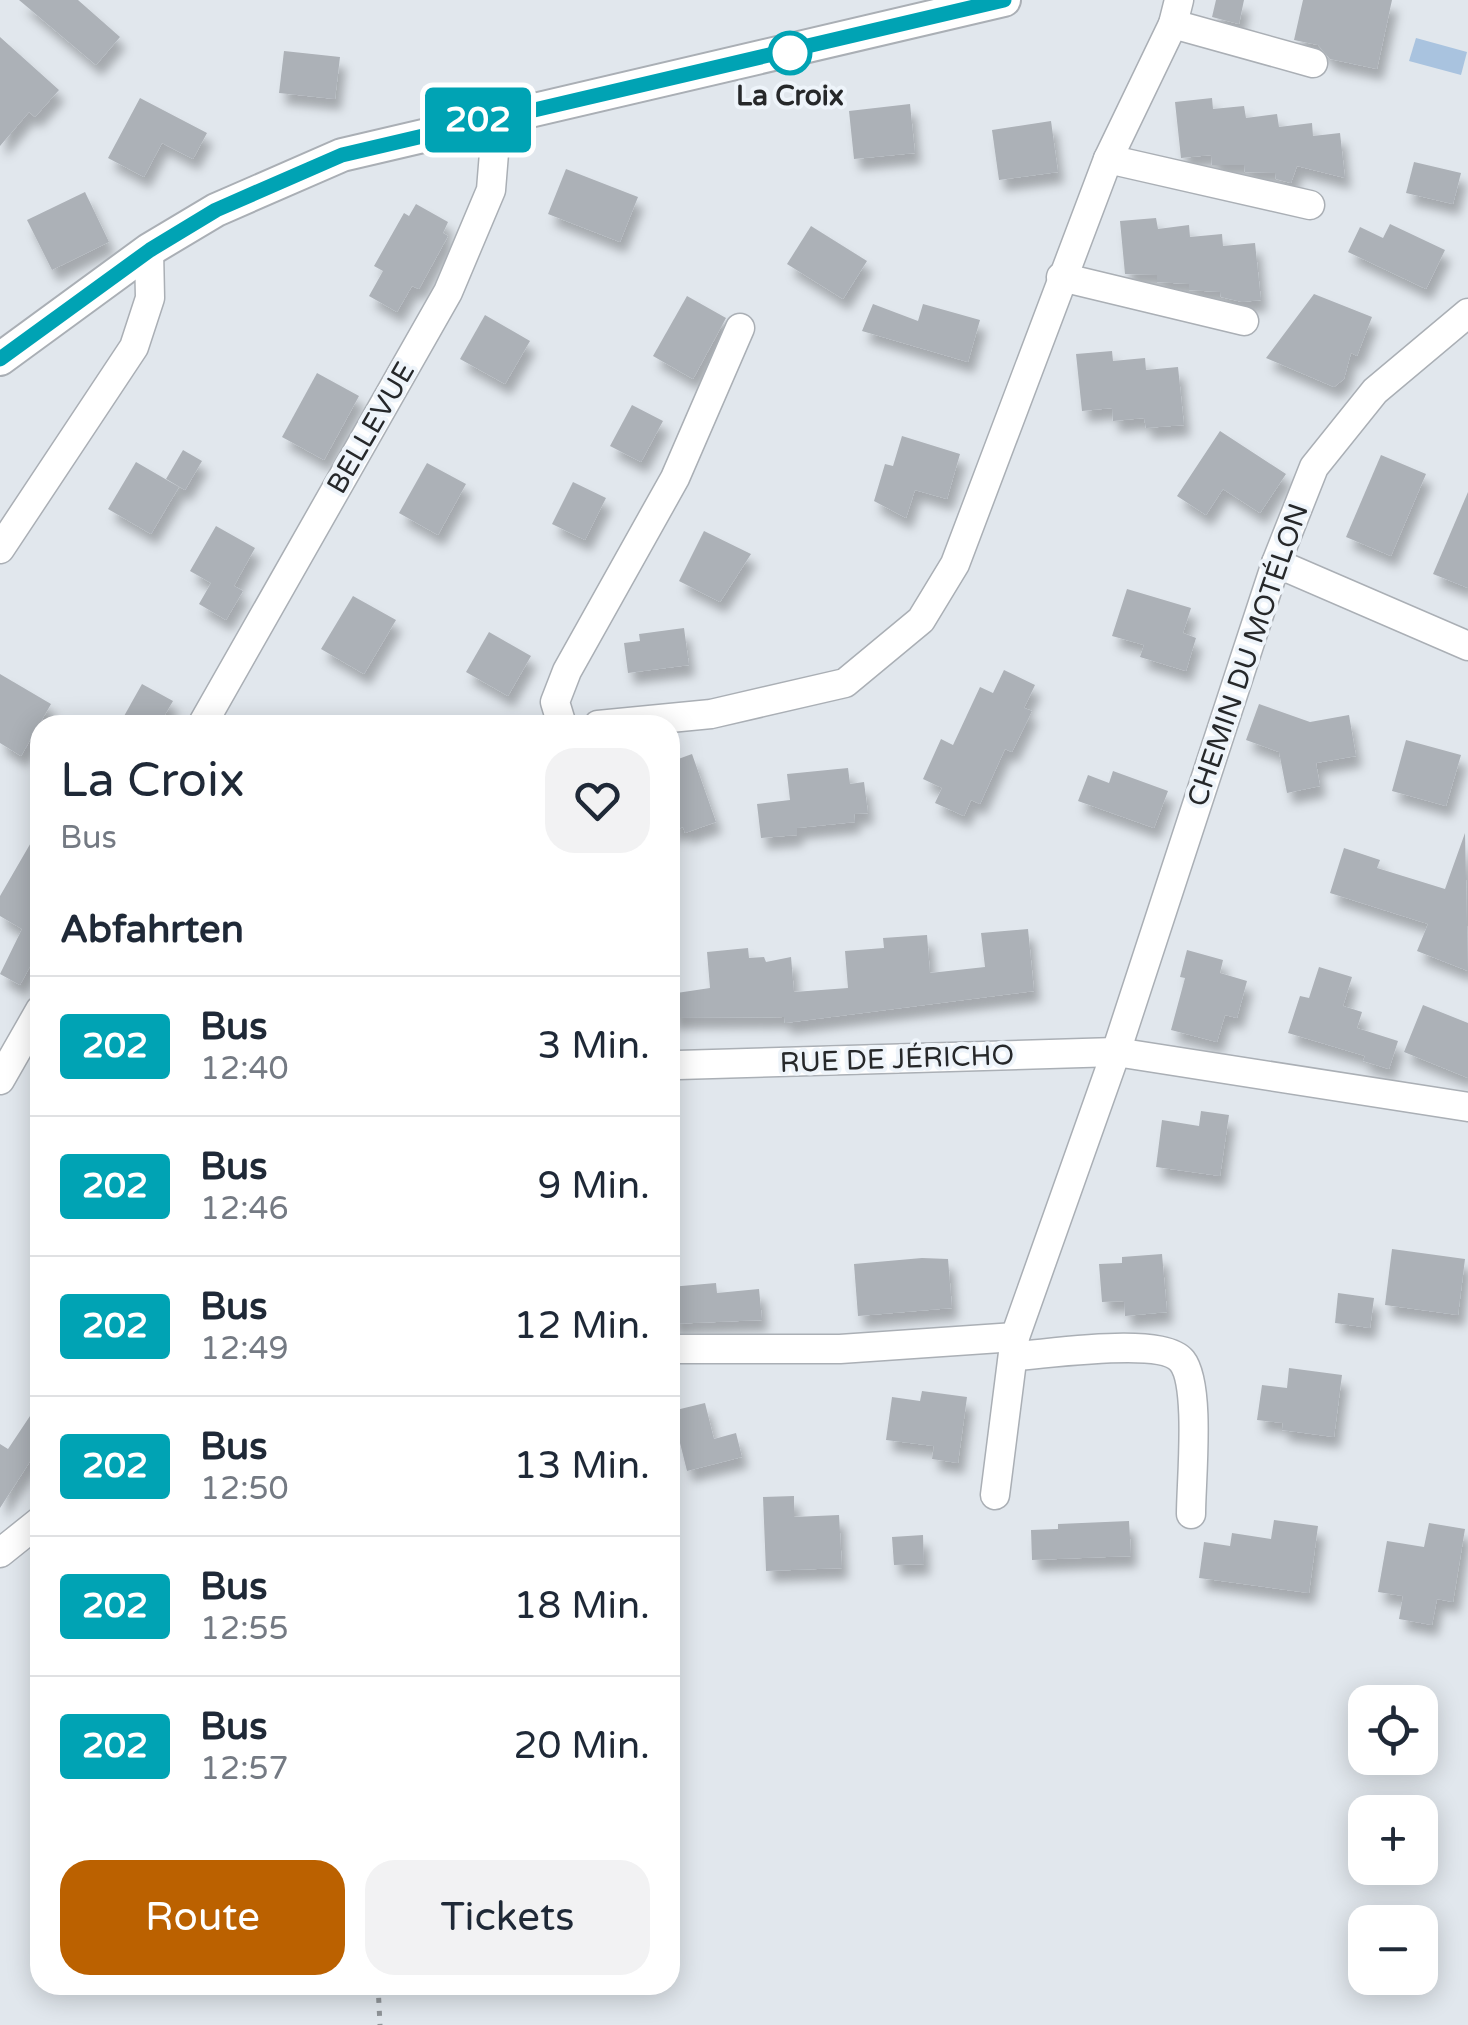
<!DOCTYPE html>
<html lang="de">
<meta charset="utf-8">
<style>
:root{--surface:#fff;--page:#f2f2f3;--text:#1f2937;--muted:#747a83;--line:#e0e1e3;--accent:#bb6100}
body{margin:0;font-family:"Varela Round",sans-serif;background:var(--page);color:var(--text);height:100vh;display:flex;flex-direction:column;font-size:38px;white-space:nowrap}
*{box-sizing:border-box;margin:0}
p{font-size:32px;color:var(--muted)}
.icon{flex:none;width:55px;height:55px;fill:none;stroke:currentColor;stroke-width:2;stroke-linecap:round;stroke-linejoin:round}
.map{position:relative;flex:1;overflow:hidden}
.drawer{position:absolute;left:30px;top:715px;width:650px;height:1280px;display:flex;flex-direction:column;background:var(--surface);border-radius:30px;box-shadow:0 5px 25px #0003}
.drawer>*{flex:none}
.badge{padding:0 20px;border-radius:8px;font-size:35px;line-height:65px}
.tools{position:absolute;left:1348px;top:1685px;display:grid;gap:20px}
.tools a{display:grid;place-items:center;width:90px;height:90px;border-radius:20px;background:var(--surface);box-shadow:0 5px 25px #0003;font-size:50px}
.map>.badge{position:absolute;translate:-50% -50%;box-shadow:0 0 0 5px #fff}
h2{padding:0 30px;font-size:38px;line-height:90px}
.round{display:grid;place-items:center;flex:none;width:105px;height:105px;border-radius:30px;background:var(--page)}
.head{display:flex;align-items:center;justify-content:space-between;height:170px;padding:0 30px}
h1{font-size:48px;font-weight:600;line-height:75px}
.button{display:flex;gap:20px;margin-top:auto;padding:20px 30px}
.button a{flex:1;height:115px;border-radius:30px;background:var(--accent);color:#fff;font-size:40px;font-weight:600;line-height:115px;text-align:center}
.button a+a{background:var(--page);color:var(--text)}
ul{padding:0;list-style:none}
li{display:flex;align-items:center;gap:30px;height:140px;padding:0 30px;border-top:2px solid var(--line)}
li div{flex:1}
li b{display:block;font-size:38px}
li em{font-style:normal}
li .badge{min-width:110px;font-weight:700;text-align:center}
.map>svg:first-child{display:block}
</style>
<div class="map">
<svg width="1468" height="2025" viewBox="0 0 1468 2025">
<defs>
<filter id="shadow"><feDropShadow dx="6" dy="11" stdDeviation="5" flood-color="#0004"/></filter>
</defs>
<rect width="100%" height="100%" fill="#e1e7ed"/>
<!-- water -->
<path fill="#a9c3df" d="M1416,38L1467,52L1461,75L1409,61Z"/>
<!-- building -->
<g fill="#acb1b7" filter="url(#shadow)">
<path d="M19,0H78L120,37L96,65Z"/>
<path d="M1216,0H1244L1239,24L1212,17Z"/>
<path d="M1303,0H1392L1377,69L1330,59L1318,45L1294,40Z"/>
<path d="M0,37L59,90L35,117L29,112L0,146Z"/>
<path d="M284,51L340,57L335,99L279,93Z"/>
<path d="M140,98L207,133L193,159L162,143L144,177L108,158Z"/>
<path d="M1212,98L1213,109L1244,106L1246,118L1277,114L1279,127L1312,123L1313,136L1340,133L1345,178L1297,166L1291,183L1276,179L1275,173L1245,172L1244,165H1212L1211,155L1181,158L1175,102Z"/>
<path d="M910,104L915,153L854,159L849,111Z"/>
<path d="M1051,121L1058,172L999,180L992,130Z"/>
<path d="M1414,162L1461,173L1453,204L1406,193Z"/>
<path d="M566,169L638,197L620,242L548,214Z"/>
<path d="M85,192L109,242L52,270L27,220Z"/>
<path d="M416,204L448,222L443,233L448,236L419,289L412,286L397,312L369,296L383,271L374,266L404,213L409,216Z"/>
<path d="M1156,218L1158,229L1189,225L1190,237L1222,234L1223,246L1255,243L1261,300L1242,302L1221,297L1220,292L1189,290V284L1157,282V275L1125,274L1120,221Z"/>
<path d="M1390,224L1445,250L1426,289L1348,252L1360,227L1383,238Z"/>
<path d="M811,226L867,261L843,299L787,264Z"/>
<path d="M1314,294L1372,317L1357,356L1351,353L1344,379L1334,387L1266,358Z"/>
<path d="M687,296L726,318L693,379L653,356Z"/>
<path d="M873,304L918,321L923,304L980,320L968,362L862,331Z"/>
<path d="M485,315L530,341L505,384L460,359Z"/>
<path d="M1112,351L1113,361L1145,358L1146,370L1178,367L1184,425L1146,428L1144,418L1113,421L1112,408L1082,411L1076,354Z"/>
<path d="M317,373L359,396L324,460L282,437Z"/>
<path d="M632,405L663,421L641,462L610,446Z"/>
<path d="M1220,431L1286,474L1260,513L1223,489L1206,515L1177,496Z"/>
<path d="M902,436L960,454L947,499L915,490L906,518L874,501L885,464L893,466Z"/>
<path d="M183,450L202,461L185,490L166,479Z"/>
<path d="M1381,455L1426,474L1391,556L1346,537Z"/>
<path d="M136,462L179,487L151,534L108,509Z"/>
<path d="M427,463L466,484L438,535L399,513Z"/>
<path d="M573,482L606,498L585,540L552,524Z"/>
<path d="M1468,492V588L1433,574Z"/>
<path d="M216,526L255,548L234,586L243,591L226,620L199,604L211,583L190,571Z"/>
<path d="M704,531L751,554L720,602L679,581Z"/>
<path d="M1127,589L1191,608L1183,633L1196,638L1186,671L1140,657L1144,645L1112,636Z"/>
<path d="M353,596L396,620L364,674L321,649Z"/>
<path d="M684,628L689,665L628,673L624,643L640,641L639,634Z"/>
<path d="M489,632L531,656L508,696L466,672Z"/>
<path d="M1004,670L1035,685L1024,708L1032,711L1012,752L1005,749L980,804L971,800L964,816L935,803L942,788L923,779L941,739L953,745L980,687L993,693Z"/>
<path d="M0,674L51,704L21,756L0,743Z"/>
<path d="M142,684L173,701L159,725H119Z"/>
<path d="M1259,704L1310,722L1349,715L1356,756L1316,763L1320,786L1287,793L1279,752L1246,740Z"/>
<path d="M1406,740L1461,755L1446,806L1392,791Z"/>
<path d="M692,754L716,822L685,833L683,827L670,832V762Z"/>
<path d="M848,768L850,784L864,782L868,813L854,814L855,822L797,828V835L761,838L757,804L790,800L787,774Z"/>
<path d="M1113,771L1168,791L1154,828L1078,801L1088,775L1109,783Z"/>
<path d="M40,827V948L20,985L0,974L22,929L0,916V896Z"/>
<path d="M1465,833L1468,971L1417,951L1428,924L1330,893L1344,848L1380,860L1377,868L1445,889Z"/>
<path d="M1028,929L1034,991L785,1023L784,1017L670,1018V994L710,988L707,952L748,948L749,958L764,957L766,962L791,957L794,992L848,988L845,951L884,948L883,938L927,935L930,973L985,967L981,933Z"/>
<path d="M1187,950L1223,960L1220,973L1247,981L1237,1018L1225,1015L1217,1042L1171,1030L1185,978L1180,977Z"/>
<path d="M1319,967L1352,977L1343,1006L1362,1012L1357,1028L1398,1041L1389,1069L1363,1061L1365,1056L1288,1033L1300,996L1309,998Z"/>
<path d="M1423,1005L1468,1023V1078L1404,1052Z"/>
<path d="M1201,1111L1229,1115L1220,1176L1156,1167L1162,1120L1199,1126Z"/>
<path d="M1392,1249L1465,1259L1458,1315L1385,1305Z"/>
<path d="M1162,1254L1167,1312L1125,1316L1124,1301L1102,1302L1099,1264L1122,1263V1257Z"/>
<path d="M922,1258L948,1259L952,1308L858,1316L854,1264Z"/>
<path d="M716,1283L717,1293L759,1289L762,1320L670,1324V1287Z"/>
<path d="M1338,1293L1374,1298L1370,1328L1335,1323Z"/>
<path d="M1289,1368L1342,1375L1334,1437L1282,1430L1283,1423L1257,1420L1262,1385L1287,1388Z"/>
<path d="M922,1391L967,1397L958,1463L932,1459L934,1446L886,1440L892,1397L920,1401Z"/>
<path d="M40,1401V1446L0,1508V1444L8,1449Z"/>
<path d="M705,1403L714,1439L736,1433L742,1457L687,1471L672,1411Z"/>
<path d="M794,1496V1517L839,1515L842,1568L766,1571L763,1497Z"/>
<path d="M1274,1520L1318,1526L1309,1593L1199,1578L1204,1542L1230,1546L1232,1533L1271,1539Z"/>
<path d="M1129,1521L1131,1556L1032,1560L1031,1530L1058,1529V1524Z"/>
<path d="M1429,1523L1465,1529L1453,1602L1437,1599L1432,1625L1399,1619L1403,1596L1378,1592L1387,1541L1424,1547Z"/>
<path d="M923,1535L924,1564L894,1565L892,1537Z"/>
</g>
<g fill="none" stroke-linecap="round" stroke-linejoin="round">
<defs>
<g id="minor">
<path d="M1173,24L1313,63"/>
<path d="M1108,159L1310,205"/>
<path d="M1061,277L1244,321"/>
<path d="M0,549L134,347L150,298L149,250"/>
<path d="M1276,563L1468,646"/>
<path d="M202,725L448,292L491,190L497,116"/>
<path d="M562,725L555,702L567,671L675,478L740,328"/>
<path d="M598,725L711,714L845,683L921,620L955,564L1108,159L1173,24L1179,0"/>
<path d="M678,1065L1116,1052L1468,1107"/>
<path d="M0,1080L40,1010"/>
<path d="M670,1349H840L1015,1337"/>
<path d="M1016,1356C1049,1354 1162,1336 1182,1361C1201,1385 1191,1481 1191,1514"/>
<path d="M995,1495L1015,1337L1116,1052L1276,563L1314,467L1375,391L1468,313"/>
<path d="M0,1553L40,1521"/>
</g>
<path id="tertiary" d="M0,359L149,250L216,210L342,155L1004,0"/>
</defs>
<!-- minor casing -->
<use href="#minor" stroke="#aaafb5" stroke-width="31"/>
<!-- tertiary casing -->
<use href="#tertiary" stroke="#aaafb5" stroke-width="36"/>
<!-- path -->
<path stroke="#909599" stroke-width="5" stroke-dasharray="5 8" stroke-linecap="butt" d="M378,1985L380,2025"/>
<!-- minor -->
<use href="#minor" stroke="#fff" stroke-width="28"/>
<!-- tertiary -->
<use href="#tertiary" stroke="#fff" stroke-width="32"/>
</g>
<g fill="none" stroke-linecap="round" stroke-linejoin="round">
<defs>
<path id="line" d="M0,359L150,250L216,210L342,155L1004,0"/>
</defs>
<!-- line casing -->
<use href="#line" stroke="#fff" stroke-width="22"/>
<!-- line -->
<use href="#line" stroke="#00a3b4" stroke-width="15"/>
</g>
<!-- markers -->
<circle fill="#fff" stroke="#00a3b4" stroke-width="5" cx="790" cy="53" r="20"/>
<g text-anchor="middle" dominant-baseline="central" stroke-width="8" stroke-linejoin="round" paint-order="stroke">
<!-- stop labels -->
<g font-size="28" font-weight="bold" fill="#26282a" stroke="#eef4fa">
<text x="790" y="96">La Croix</text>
</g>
<!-- street labels -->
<g font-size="28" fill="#26282a" stroke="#eef4fa">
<text transform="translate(371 428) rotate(-60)">BELLEVUE</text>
<text transform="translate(1248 655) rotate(-71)">CHEMIN DU MOTÉLON</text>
<text transform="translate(897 1059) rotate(-2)">RUE DE JÉRICHO</text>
</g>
</g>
</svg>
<div class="tools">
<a><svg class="icon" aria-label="locate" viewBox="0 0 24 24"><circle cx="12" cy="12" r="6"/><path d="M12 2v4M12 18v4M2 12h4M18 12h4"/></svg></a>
<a>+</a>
<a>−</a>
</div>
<b class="badge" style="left:478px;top:120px;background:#00a3b4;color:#fff">202</b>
<section class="drawer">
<div class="head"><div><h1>La Croix</h1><p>Bus</p></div><a class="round"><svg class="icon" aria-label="heart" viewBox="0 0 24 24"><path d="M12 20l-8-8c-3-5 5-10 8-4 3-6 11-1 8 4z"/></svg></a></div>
<h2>Abfahrten</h2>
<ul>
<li><span class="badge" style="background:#00a3b4;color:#fff">202</span><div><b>Bus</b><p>12:40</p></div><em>3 Min.</em></li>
<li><span class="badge" style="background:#00a3b4;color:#fff">202</span><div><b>Bus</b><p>12:46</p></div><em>9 Min.</em></li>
<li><span class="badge" style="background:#00a3b4;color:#fff">202</span><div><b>Bus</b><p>12:49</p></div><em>12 Min.</em></li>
<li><span class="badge" style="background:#00a3b4;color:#fff">202</span><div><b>Bus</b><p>12:50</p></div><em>13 Min.</em></li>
<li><span class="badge" style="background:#00a3b4;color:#fff">202</span><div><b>Bus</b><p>12:55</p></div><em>18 Min.</em></li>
<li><span class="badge" style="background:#00a3b4;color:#fff">202</span><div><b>Bus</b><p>12:57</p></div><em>20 Min.</em></li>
</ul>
<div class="button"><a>Route</a><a>Tickets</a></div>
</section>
</div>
